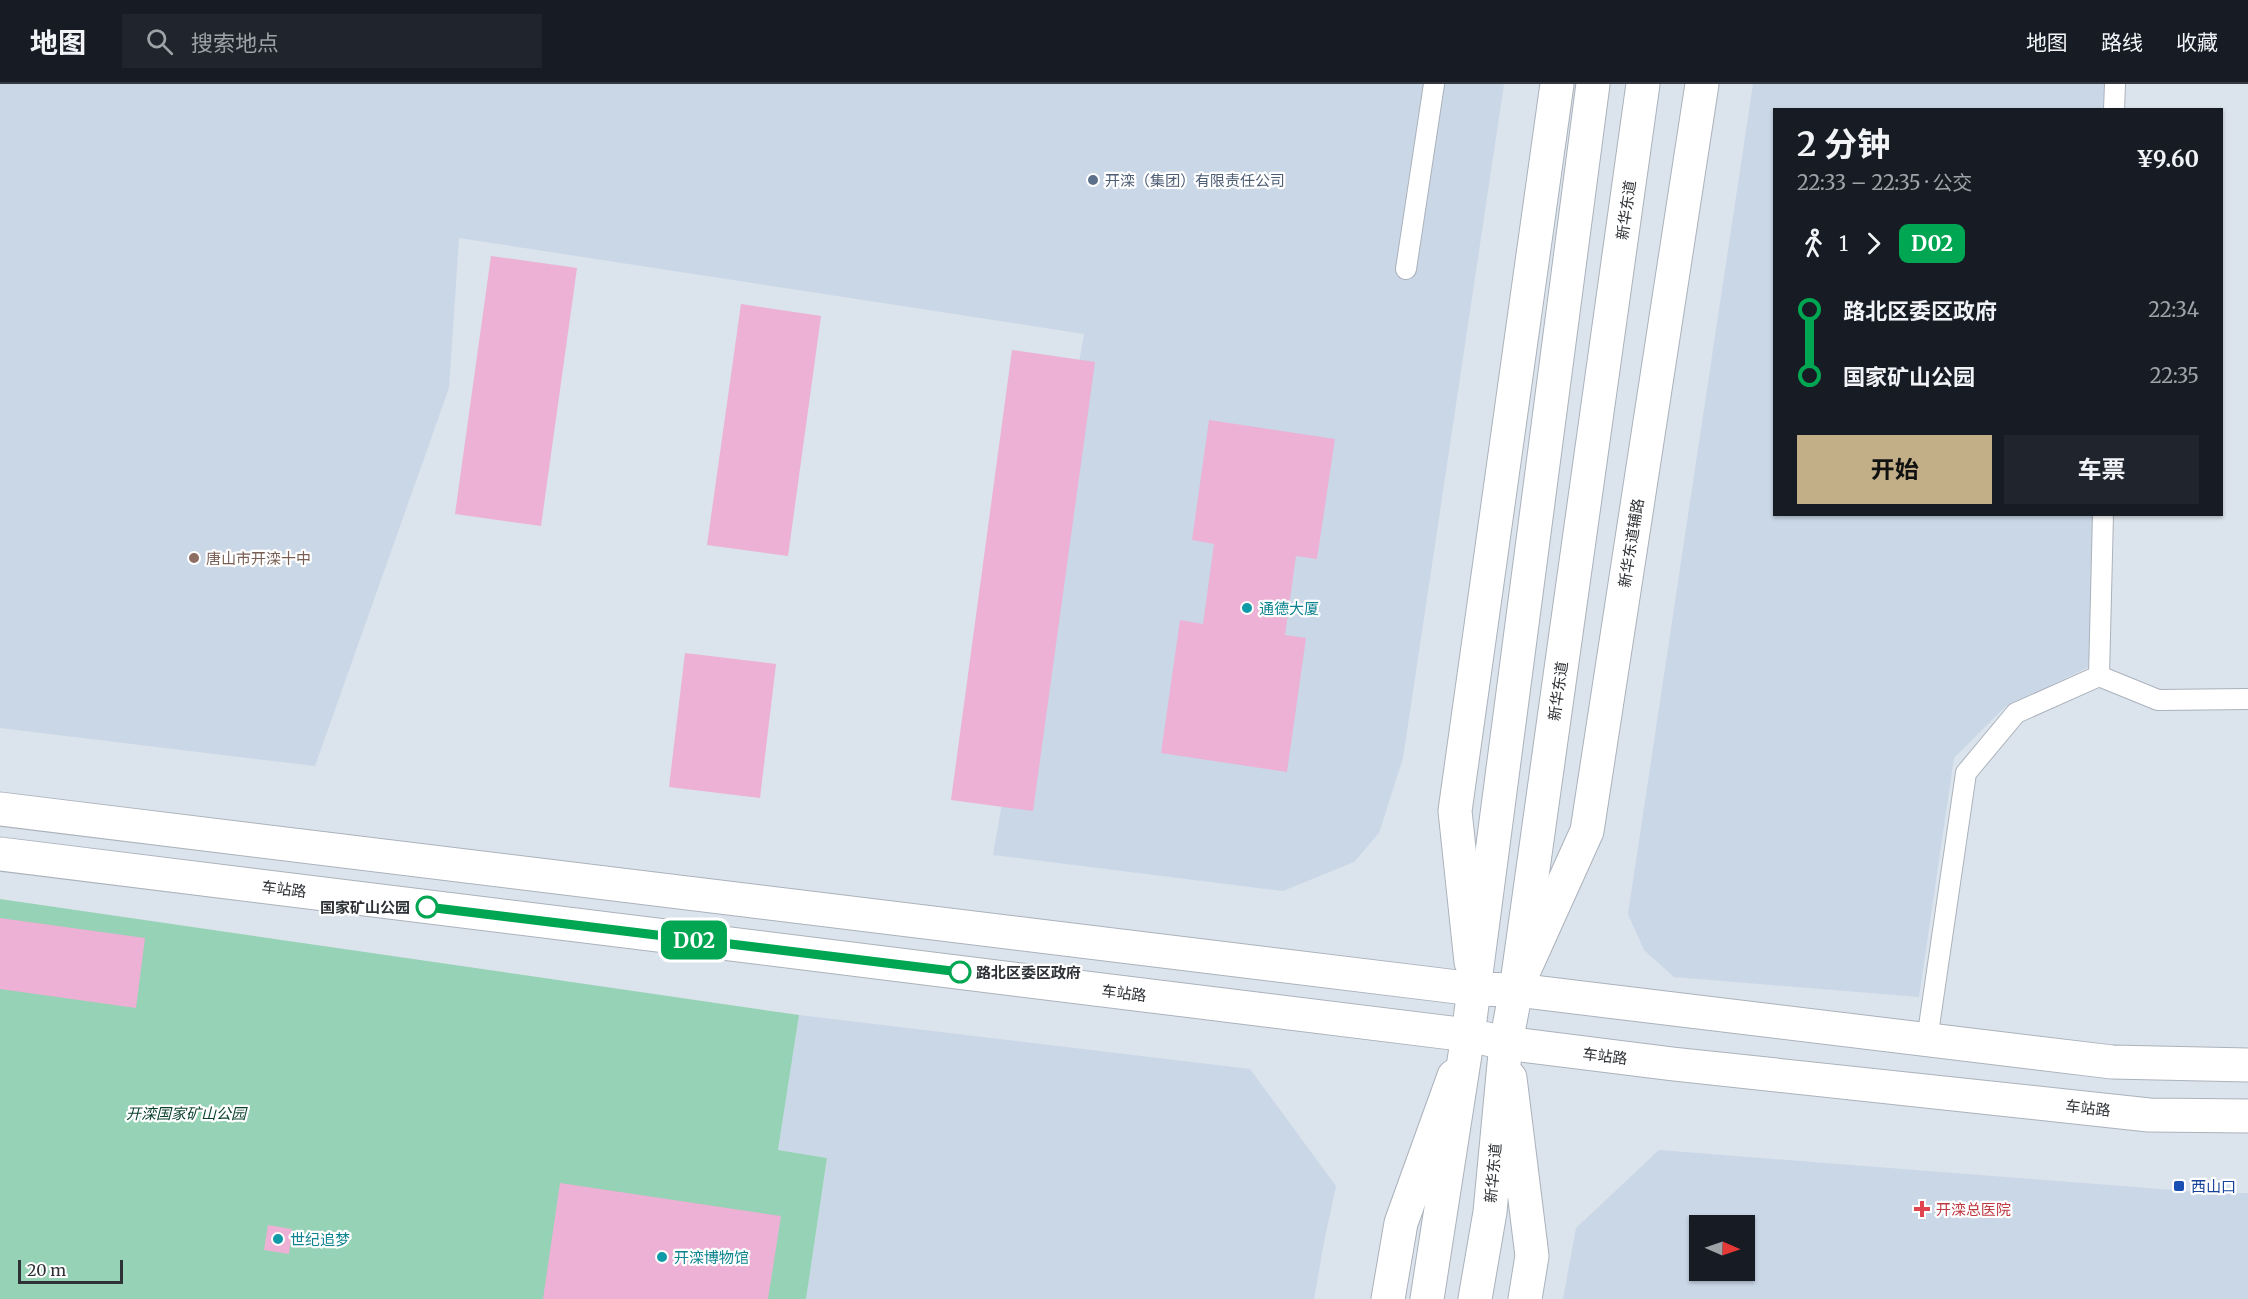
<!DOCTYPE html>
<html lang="zh">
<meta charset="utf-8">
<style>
:root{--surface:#171b24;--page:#20242c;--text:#f1f3f6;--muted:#9ea1a6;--line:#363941;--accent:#c2af87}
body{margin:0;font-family:Merriweather,"Noto Sans SC",serif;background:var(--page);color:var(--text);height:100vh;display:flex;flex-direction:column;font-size:22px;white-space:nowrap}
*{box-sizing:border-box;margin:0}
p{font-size:20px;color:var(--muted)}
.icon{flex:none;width:33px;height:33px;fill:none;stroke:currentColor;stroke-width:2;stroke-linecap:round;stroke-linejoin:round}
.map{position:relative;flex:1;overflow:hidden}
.panel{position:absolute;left:1773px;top:24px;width:450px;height:408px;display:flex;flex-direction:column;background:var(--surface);border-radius:0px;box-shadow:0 2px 4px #0004}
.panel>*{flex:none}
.badge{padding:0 12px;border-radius:9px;font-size:21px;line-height:39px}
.needle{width:39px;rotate:92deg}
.fabs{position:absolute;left:1689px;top:1131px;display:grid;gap:12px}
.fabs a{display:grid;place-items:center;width:66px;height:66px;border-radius:0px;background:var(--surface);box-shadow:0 2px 4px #0004;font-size:30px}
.scale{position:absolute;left:18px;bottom:15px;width:105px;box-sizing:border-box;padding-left:6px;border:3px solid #2e3135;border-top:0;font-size:16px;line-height:21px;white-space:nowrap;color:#2e3135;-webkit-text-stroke:4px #fff;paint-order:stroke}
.map>.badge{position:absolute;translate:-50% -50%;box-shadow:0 0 0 3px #fff}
.legs{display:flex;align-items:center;gap:9px;height:66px;padding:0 24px;font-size:20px}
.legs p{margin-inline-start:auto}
.summary{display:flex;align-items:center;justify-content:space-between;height:102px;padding:0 24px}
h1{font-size:33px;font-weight:700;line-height:45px}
.cta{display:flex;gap:12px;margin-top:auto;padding:12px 24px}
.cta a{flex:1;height:69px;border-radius:0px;background:var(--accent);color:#111;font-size:24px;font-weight:700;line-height:69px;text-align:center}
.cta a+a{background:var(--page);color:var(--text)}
ul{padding:0 24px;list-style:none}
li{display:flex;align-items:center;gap:21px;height:66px;font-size:22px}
li i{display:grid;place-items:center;width:9px;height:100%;margin:0 8px;background:currentColor}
li i::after{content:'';width:15px;height:15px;margin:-8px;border:4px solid;border-radius:50%;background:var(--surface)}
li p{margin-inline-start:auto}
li:first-child i{background:linear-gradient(#0000 50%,currentColor 0)}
li:last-child i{background:linear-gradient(currentColor 50%,#0000 0)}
header{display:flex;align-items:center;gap:36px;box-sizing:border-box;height:84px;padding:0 30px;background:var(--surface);border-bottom:2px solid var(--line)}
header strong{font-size:28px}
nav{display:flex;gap:33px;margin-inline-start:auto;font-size:21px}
.search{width:420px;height:54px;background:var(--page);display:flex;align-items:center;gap:15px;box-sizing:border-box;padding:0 21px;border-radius:0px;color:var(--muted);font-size:22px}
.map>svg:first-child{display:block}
</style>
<header>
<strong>地图</strong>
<div class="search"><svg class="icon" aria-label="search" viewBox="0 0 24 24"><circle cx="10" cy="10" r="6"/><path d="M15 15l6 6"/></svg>搜索地点</div>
<nav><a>地图</a><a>路线</a><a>收藏</a></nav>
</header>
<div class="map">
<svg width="2248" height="1215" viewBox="0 0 2248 1215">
<rect width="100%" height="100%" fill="#dbe3ec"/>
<!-- built -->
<g fill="#cad7e7" fill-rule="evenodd">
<path d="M0,0H1504L1403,674L1379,749L1354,778L1283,807L993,771L1084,250L459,154L449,304L315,682L0,644Z"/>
<path d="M1753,0H2106L2105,25L1774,26V430L2095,431L2091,582L2005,623L1954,674L1919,913L1674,893L1644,866L1628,830Z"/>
<path d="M799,931L1250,985L1336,1102L1324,1158L1314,1215H806L827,1074L778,1066Z"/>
<path d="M1659,1066L2212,1109H2248V1215H1563L1576,1144ZM1700,1142H1744V1186H1700Z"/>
</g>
<!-- green -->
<path fill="#96d2b5" d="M0,815L799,931L778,1066L827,1074L806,1215H0Z"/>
<!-- building -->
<g fill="#ecb1d4">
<path d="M491,172L577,184L541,442L455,430Z"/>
<path d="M741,220L821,232L788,472L707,461Z"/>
<path d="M1012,266L1095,278L1033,727L951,716Z"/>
<path d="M1209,336L1335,355L1317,475L1296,472L1285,551L1306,554L1287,688L1161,669L1180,536L1203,540L1214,460L1192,456Z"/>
<path d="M685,569L776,580L760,714L669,703Z"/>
<path d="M0,834L145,854L136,924L0,905Z"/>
<path d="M560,1099L781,1132L768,1215H543Z"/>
<path d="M268,1141L292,1145L289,1170L264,1166Z"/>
</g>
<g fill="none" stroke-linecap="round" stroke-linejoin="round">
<defs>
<g id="service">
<path d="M2114,26L2115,0"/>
<path d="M1406,185L1434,0"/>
<path d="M2099,592L2158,616L2248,615"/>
<path d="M1927,956L1966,689L2016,629L2099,592L2103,430"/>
</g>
<g id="minor">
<path d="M1471,878L1455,727L1557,0"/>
<path d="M1522,891L1587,747L1702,0"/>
<path d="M1510,994L1532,1172L1525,1215"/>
<path d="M1388,1215L1401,1139L1454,992"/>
</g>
<g id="primary">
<path d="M0,725L1474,905L1516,906L2112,978L2248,981"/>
<path d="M0,770L1468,951L1506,959L1673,980L2149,1031L2248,1032"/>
<path d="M1427,1215L1468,951L1593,0"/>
<path d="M1475,1215L1490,1128L1506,959L1516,906L1643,0"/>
</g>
</defs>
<!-- service casing -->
<use href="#service" stroke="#abb2bb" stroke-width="22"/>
<!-- minor casing -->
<use href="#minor" stroke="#abb2bb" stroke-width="35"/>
<!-- primary casing -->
<use href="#primary" stroke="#abb2bb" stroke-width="35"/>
<!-- service -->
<use href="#service" stroke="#fff" stroke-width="20"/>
<!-- minor -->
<use href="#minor" stroke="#fff" stroke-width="33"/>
<!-- primary -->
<use href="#primary" stroke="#fff" stroke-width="33"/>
</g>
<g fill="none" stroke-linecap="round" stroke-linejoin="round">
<defs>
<path id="line-1" d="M427,823L960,888"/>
</defs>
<!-- line-1 casing -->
<use href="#line-1" stroke="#fff" stroke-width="14"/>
<!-- line-1 -->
<use href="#line-1" stroke="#00a651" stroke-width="9"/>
</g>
<!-- markers -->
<circle fill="#5c6f8a" stroke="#fff" stroke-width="2" cx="1093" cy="96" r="6"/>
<circle fill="#8d6e63" stroke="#fff" stroke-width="2" cx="194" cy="474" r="6"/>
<g fill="#0f9aa8" stroke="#fff" stroke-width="2">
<circle cx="1247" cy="524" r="6"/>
<circle cx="278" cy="1155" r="6"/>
<circle cx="662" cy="1173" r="6"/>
</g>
<g fill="#fff" stroke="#00a651" stroke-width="3">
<circle cx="427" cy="823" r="10"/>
<circle cx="960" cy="888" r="10"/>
</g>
<rect fill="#1a4fb4" stroke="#fff" stroke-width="2" x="2173" y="1096" width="12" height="12" rx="3"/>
<path fill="#e0444e" stroke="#fff" stroke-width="2" d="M1919 1116h6v6h6v6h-6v6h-6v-6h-6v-6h6z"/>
<g text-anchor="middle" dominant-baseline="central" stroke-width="4.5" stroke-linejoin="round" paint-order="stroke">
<!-- service labels -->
<g font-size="15" fill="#4e5e75" stroke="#fff" text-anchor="start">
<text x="1105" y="96">开滦（集团）有限责任公司</text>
</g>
<!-- street labels -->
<g font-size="15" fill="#2e3135" stroke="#fff">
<text transform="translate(1626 126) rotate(-82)">新华东道</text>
<text transform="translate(1631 459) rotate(-81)">新华东道辅路</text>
<text transform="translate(1558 607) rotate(-82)">新华东道</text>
<text transform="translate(284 805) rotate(7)">车站路</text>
<text transform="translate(1124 909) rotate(7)">车站路</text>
<text transform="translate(1605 972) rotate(7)">车站路</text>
<text transform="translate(2088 1024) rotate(6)">车站路</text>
<text transform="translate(1493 1089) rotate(-85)">新华东道</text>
</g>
<!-- education labels -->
<g font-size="15" fill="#785e54" stroke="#fff" text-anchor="start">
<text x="206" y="474">唐山市开滦十中</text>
</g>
<!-- culture labels -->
<g font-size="15" fill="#0d838f" stroke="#fff" text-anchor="start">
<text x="1259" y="524">通德大厦</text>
<text x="290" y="1155">世纪追梦</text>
<text x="674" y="1173">开滦博物馆</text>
</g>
<!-- stop labels -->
<g font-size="15" font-weight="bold" fill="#2e3135" stroke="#fff" text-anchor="end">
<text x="410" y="823">国家矿山公园</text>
<text x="976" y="888" text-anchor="start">路北区委区政府</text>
</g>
<!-- park labels -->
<g font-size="15" font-style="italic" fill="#073f2b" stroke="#fff">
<text x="186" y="1029">开滦国家矿山公园</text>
</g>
<!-- transit labels -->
<g font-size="15" fill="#164399" stroke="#fff" text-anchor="start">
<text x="2191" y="1102">西山口</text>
</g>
<!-- health labels -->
<g font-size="15" fill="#be3a42" stroke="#fff" text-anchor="start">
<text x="1936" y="1125">开滦总医院</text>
</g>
</g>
</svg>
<div class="fabs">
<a><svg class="needle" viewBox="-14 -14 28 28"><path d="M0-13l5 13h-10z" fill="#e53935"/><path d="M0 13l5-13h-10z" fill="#9ea1a6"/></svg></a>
</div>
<div class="scale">20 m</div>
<b class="badge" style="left:694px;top:856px;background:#00a651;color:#fff">D02</b>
<section class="panel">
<div class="summary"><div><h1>2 分钟</h1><p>22:33 – 22:35 · 公交</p></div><b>¥9.60</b></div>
<div class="legs"><svg class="icon" aria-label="walk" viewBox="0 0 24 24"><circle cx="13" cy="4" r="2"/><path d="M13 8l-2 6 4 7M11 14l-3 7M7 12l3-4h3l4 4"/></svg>1<svg class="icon" aria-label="forward" viewBox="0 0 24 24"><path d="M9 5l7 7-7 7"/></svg><b class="badge" style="background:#00a651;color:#fff">D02</b></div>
<ul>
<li><i style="color:#00a651"></i><b>路北区委区政府</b><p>22:34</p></li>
<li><i style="color:#00a651"></i><b>国家矿山公园</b><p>22:35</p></li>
</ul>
<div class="cta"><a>开始</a><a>车票</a></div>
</section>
</div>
